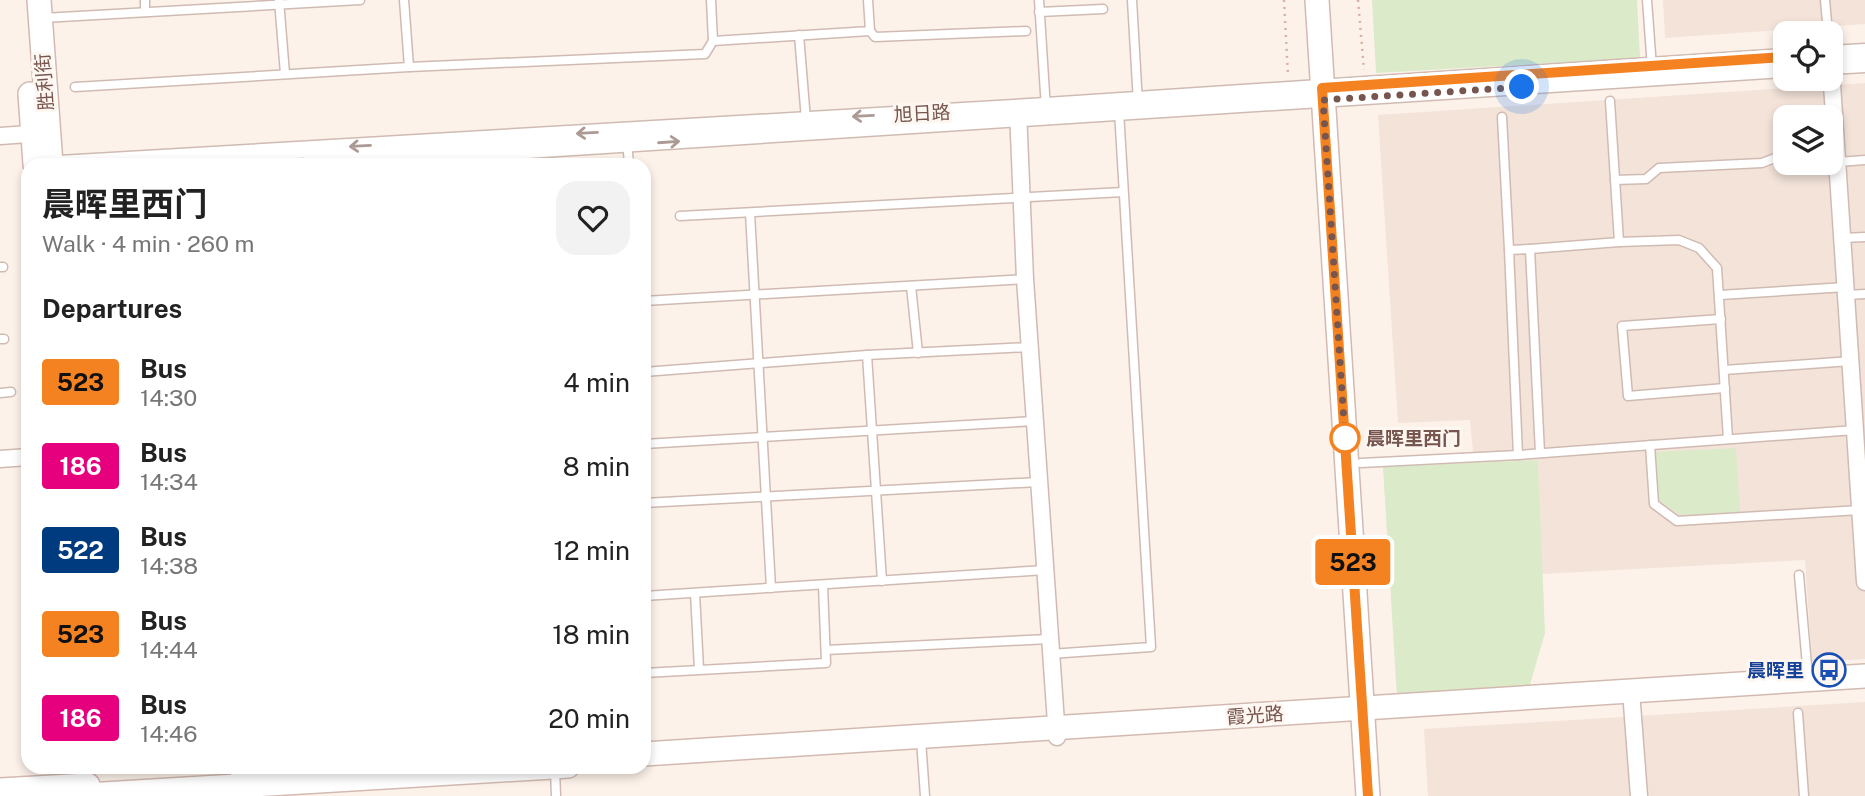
<!DOCTYPE html>
<meta charset="utf-8">
<style>
:root{--surface:#fff;--page:#f2f2f2;--text:#222;--muted:#767676}
body{margin:0;font-family:"Public Sans","Noto Sans SC",sans-serif;background:var(--page);color:var(--text);height:100vh;display:flex;flex-direction:column;font-size:26px;white-space:nowrap}
*{box-sizing:border-box;margin:0}
p{font-size:23px;color:var(--muted)}
.icon{flex:none;width:38px;height:38px;fill:none;stroke:currentColor;stroke-width:2;stroke-linecap:round;stroke-linejoin:round}
.map{position:relative;flex:1;overflow:hidden}
.drawer{position:absolute;left:21px;top:158px;width:630px;height:616px;display:flex;flex-direction:column;background:var(--surface);border-radius:21px;box-shadow:0 4px 10px #0003}
.drawer>*{flex:none}
.badge{padding:0 14px;border-radius:5px;font-size:24px;line-height:46px}
.tools{position:absolute;left:1773px;top:21px;display:grid;gap:14px}
.tools a{display:grid;place-items:center;width:70px;height:70px;border-radius:14px;background:var(--surface);box-shadow:0 4px 10px #0003;font-size:35px}
.you{position:absolute;width:35px;height:35px;margin:-18px;border:5px solid #fff;border-radius:50%;background:#1a73e8;box-shadow:0 0 0 10px #1a73e833}
.map>.badge{position:absolute;translate:-50% -50%;box-shadow:0 0 0 4px #fff}
h2{padding:0 21px;font-size:26px;line-height:63px}
.round{display:grid;place-items:center;flex:none;width:74px;height:74px;border-radius:21px;background:var(--page)}
.summary{display:flex;align-items:center;justify-content:space-between;height:119px;padding:0 21px}
h1{font-size:33px;font-weight:700;line-height:52px}
ul{padding:0;list-style:none}
li{display:flex;align-items:center;gap:21px;height:84px;padding:0 21px}
li div{flex:1}
li b{display:block;font-size:26px}
li em{font-style:normal}
li .badge{min-width:77px;font-weight:700;text-align:center}
.map>svg:first-child{display:block}
</style>
<div class="map">
<svg width="1865" height="796" viewBox="0 0 1865 796">
<rect width="100%" height="100%" fill="#fcf2ea"/>
<!-- residential -->
<g fill="#f3e3d9" fill-rule="evenodd">
<path d="M1663,0H1865V24L1665,38Z"/>
<path d="M1865,83V659L1812,662L1805,560L1542,574L1538,460L1474,463L1470,420L1398,423L1378,115ZM1785,117H1830V163H1785Z"/>
<path d="M1865,702V796H1428L1424,729Z"/>
</g>
<!-- green -->
<g fill="#dbeac8">
<path d="M1372,0H1637L1640,58L1376,73Z"/>
<path d="M1736,448L1740,512L1680,515L1659,501L1656,452Z"/>
<path d="M1538,460L1545,633L1529,688L1397,697L1383,467Z"/>
</g>
<g fill="none" stroke-linecap="round" stroke-linejoin="round">
<defs>
<g id="lane">
<path d="M145,0V12"/>
<path d="M279,0L285,74"/>
<path d="M711,0L713,41L870,31L868,0"/>
<path d="M1039,0L1046,109"/>
<path d="M1132,0L1138,103"/>
<path d="M1647,0L1652,68"/>
<path d="M1825,0L1828,33"/>
<path d="M1039,12L1103,9"/>
<path d="M43,18L360,0"/>
<path d="M870,31L875,37L1026,31"/>
<path d="M799,35L806,120"/>
<path d="M409,67L705,54L713,41"/>
<path d="M75,87L409,67L404,0"/>
<path d="M1610,101L1619,242L1679,240L1699,248L1717,268L1728,439"/>
<path d="M1502,117L1509,250"/>
<path d="M627,141L629,164"/>
<path d="M1838,162L1865,160"/>
<path d="M1615,180L1646,179L1659,168L1762,163L1785,154"/>
<path d="M750,213L771,588"/>
<path d="M680,216L1123,192"/>
<path d="M1843,238L1865,237"/>
<path d="M1530,249L1619,242"/>
<path d="M0,267H3"/>
<path d="M911,286L918,353"/>
<path d="M1720,295L1846,287"/>
<path d="M1847,295L1865,294"/>
<path d="M644,301L1025,279"/>
<path d="M1721,319L1622,326L1628,396L1725,388"/>
<path d="M0,339H4"/>
<path d="M867,355L882,581"/>
<path d="M1724,370L1851,361"/>
<path d="M644,372L867,355L1030,347"/>
<path d="M0,393L11,392"/>
<path d="M644,444L1035,421"/>
<path d="M1650,445L1654,504L1677,521L1860,510"/>
<path d="M1518,455L1509,250L1530,249L1540,453"/>
<path d="M1361,463L1518,455L1855,430"/>
<path d="M644,503L1039,482"/>
<path d="M1799,575L1808,677"/>
<path d="M695,593L699,669"/>
<path d="M644,596L1045,570"/>
<path d="M826,650L1049,639"/>
<path d="M1050,654L1151,647L1119,111"/>
<path d="M644,673L826,663L823,585"/>
<path d="M1798,713L1804,796"/>
<path d="M921,740L925,796"/>
<path d="M555,769L556,796"/>
</g>
<g id="street">
<path d="M1865,52L1830,54L1865,582"/>
<path d="M1830,66L1865,64"/>
<path d="M1018,110L1025,279L1057,737"/>
<path d="M0,136L43,133"/>
<path d="M59,164L1046,106L1785,57"/>
<path d="M308,164L1785,69"/>
<path d="M0,459L28,457"/>
<path d="M1631,691L1639,796"/>
<path d="M83,766L85,795"/>
<path d="M239,766V786"/>
</g>
<g id="secondary">
<path d="M39,0L51,164"/>
<path d="M1317,0L1368,796"/>
<path d="M30,94L35,164"/>
<path d="M644,754L1865,676"/>
<path d="M0,790L88,785"/>
<path d="M70,796L568,766"/>
</g>
</defs>
<!-- lane casing -->
<use href="#lane" stroke="#d0bbb2" stroke-width="11"/>
<!-- street casing -->
<use href="#street" stroke="#d0bbb2" stroke-width="19"/>
<!-- secondary casing -->
<use href="#secondary" stroke="#d3bab0" stroke-width="26"/>
<!-- path -->
<g stroke="#d6b1a5" stroke-width="2.5" stroke-dasharray="2 5" stroke-linecap="butt">
<path d="M1284,0L1288,76"/>
<path d="M1358,0L1364,70"/>
</g>
<!-- lane -->
<use href="#lane" stroke="#fff" stroke-width="8"/>
<!-- street -->
<use href="#street" stroke="#fff" stroke-width="16"/>
<!-- secondary -->
<use href="#secondary" stroke="#fff" stroke-width="23"/>
</g>
<!-- one-way arrows -->
<defs><path id="oneway-shaft" d="M-6 0H5M1.5-3L5.5 0L1.5 3" fill="none" stroke-width="1.6" stroke-linecap="round" stroke-linejoin="round" transform="scale(1.75)"/></defs>
<g stroke="#ad9a95">
<use href="#oneway-shaft" transform="translate(863 116) rotate(177)"/>
<use href="#oneway-shaft" transform="translate(587 133) rotate(177)"/>
<use href="#oneway-shaft" transform="translate(669 142) rotate(-4)"/>
<use href="#oneway-shaft" transform="translate(360 146) rotate(177)"/>
</g>
<g fill="none" stroke-linecap="round" stroke-linejoin="round">
<defs>
<path id="line" d="M1368,796L1322,88L1785,57"/>
</defs>
<!-- line casing -->
<use href="#line" stroke="#fff" stroke-width="16"/>
<!-- line -->
<use href="#line" stroke="#f58220" stroke-width="10"/>
<!-- walk -->
<path stroke="#76564e" stroke-width="7" stroke-dasharray="0 12.6" d="M1345,438L1323,100L1522,87"/>
</g>
<!-- icons -->
<defs>
<symbol id="bus-ring" viewBox="-11 -11 22 22"><circle r="9.5" fill="#fef7f1" stroke="#1a4fb4" stroke-width="1.5"/><path d="M-5-6H5V4H4V6H2V4H-2V6H-4V4H-5ZM-3.5-4V0h7V-4ZM-3.5 1.2v1.5H-2V1.2ZM2 1.2v1.5H3.5V1.2Z" fill="#1a4fb4"/></symbol>
</defs>
<g fill-rule="evenodd">
<use href="#bus-ring" x="1810" y="651" width="38" height="38"/>
</g>
<!-- markers -->
<circle fill="#fff" stroke="#f58220" stroke-width="3.5" cx="1345" cy="438" r="14"/>
<g text-anchor="middle" dominant-baseline="central" stroke-width="6" stroke-linejoin="round" paint-order="stroke">
<!-- street labels -->
<g font-size="19" fill="#76564e" stroke="#fef7f1">
<text transform="translate(44 82) rotate(-94)">胜利街</text>
<text transform="translate(922 113) rotate(-3)">旭日路</text>
<text transform="translate(1255 715) rotate(-4)">霞光路</text>
</g>
<!-- stop labels -->
<g font-size="19" font-weight="bold" fill="#76564e" stroke="#fef7f1" text-anchor="start">
<text x="1366" y="438">晨晖里西门</text>
</g>
<!-- transit labels -->
<g font-size="19" font-weight="bold" fill="#164399" stroke="#fef7f1" text-anchor="end">
<text x="1804" y="670">晨晖里</text>
</g>
</g>
</svg>
<div class="tools">
<a><svg class="icon" aria-label="locate" viewBox="0 0 24 24"><circle cx="12" cy="12" r="6"/><path d="M12 2v4M12 18v4M2 12h4M18 12h4"/></svg></a>
<a><svg class="icon" aria-label="layers" viewBox="0 0 24 24"><path d="M12 4l9 5-9 5-9-5zM3 14l9 5 9-5"/></svg></a>
</div>
<div class="you" style="left:1522px;top:87px"></div>
<b class="badge" style="left:1353px;top:562px;background:#f58220;color:#111">523</b>
<section class="drawer">
<div class="summary"><div><h1>晨晖里西门</h1><p>Walk · 4 min · 260 m</p></div><a class="round"><svg class="icon" aria-label="heart" viewBox="0 0 24 24"><path d="M12 20l-8-8c-3-5 5-10 8-4 3-6 11-1 8 4z"/></svg></a></div>
<h2>Departures</h2>
<ul>
<li><span class="badge" style="background:#f58220;color:#111">523</span><div><b>Bus</b><p>14:30</p></div><em>4 min</em></li>
<li><span class="badge" style="background:#e6007e;color:#fff">186</span><div><b>Bus</b><p>14:34</p></div><em>8 min</em></li>
<li><span class="badge" style="background:#003b80;color:#fff">522</span><div><b>Bus</b><p>14:38</p></div><em>12 min</em></li>
<li><span class="badge" style="background:#f58220;color:#111">523</span><div><b>Bus</b><p>14:44</p></div><em>18 min</em></li>
<li><span class="badge" style="background:#e6007e;color:#fff">186</span><div><b>Bus</b><p>14:46</p></div><em>20 min</em></li>
</ul>
</section>
</div>
